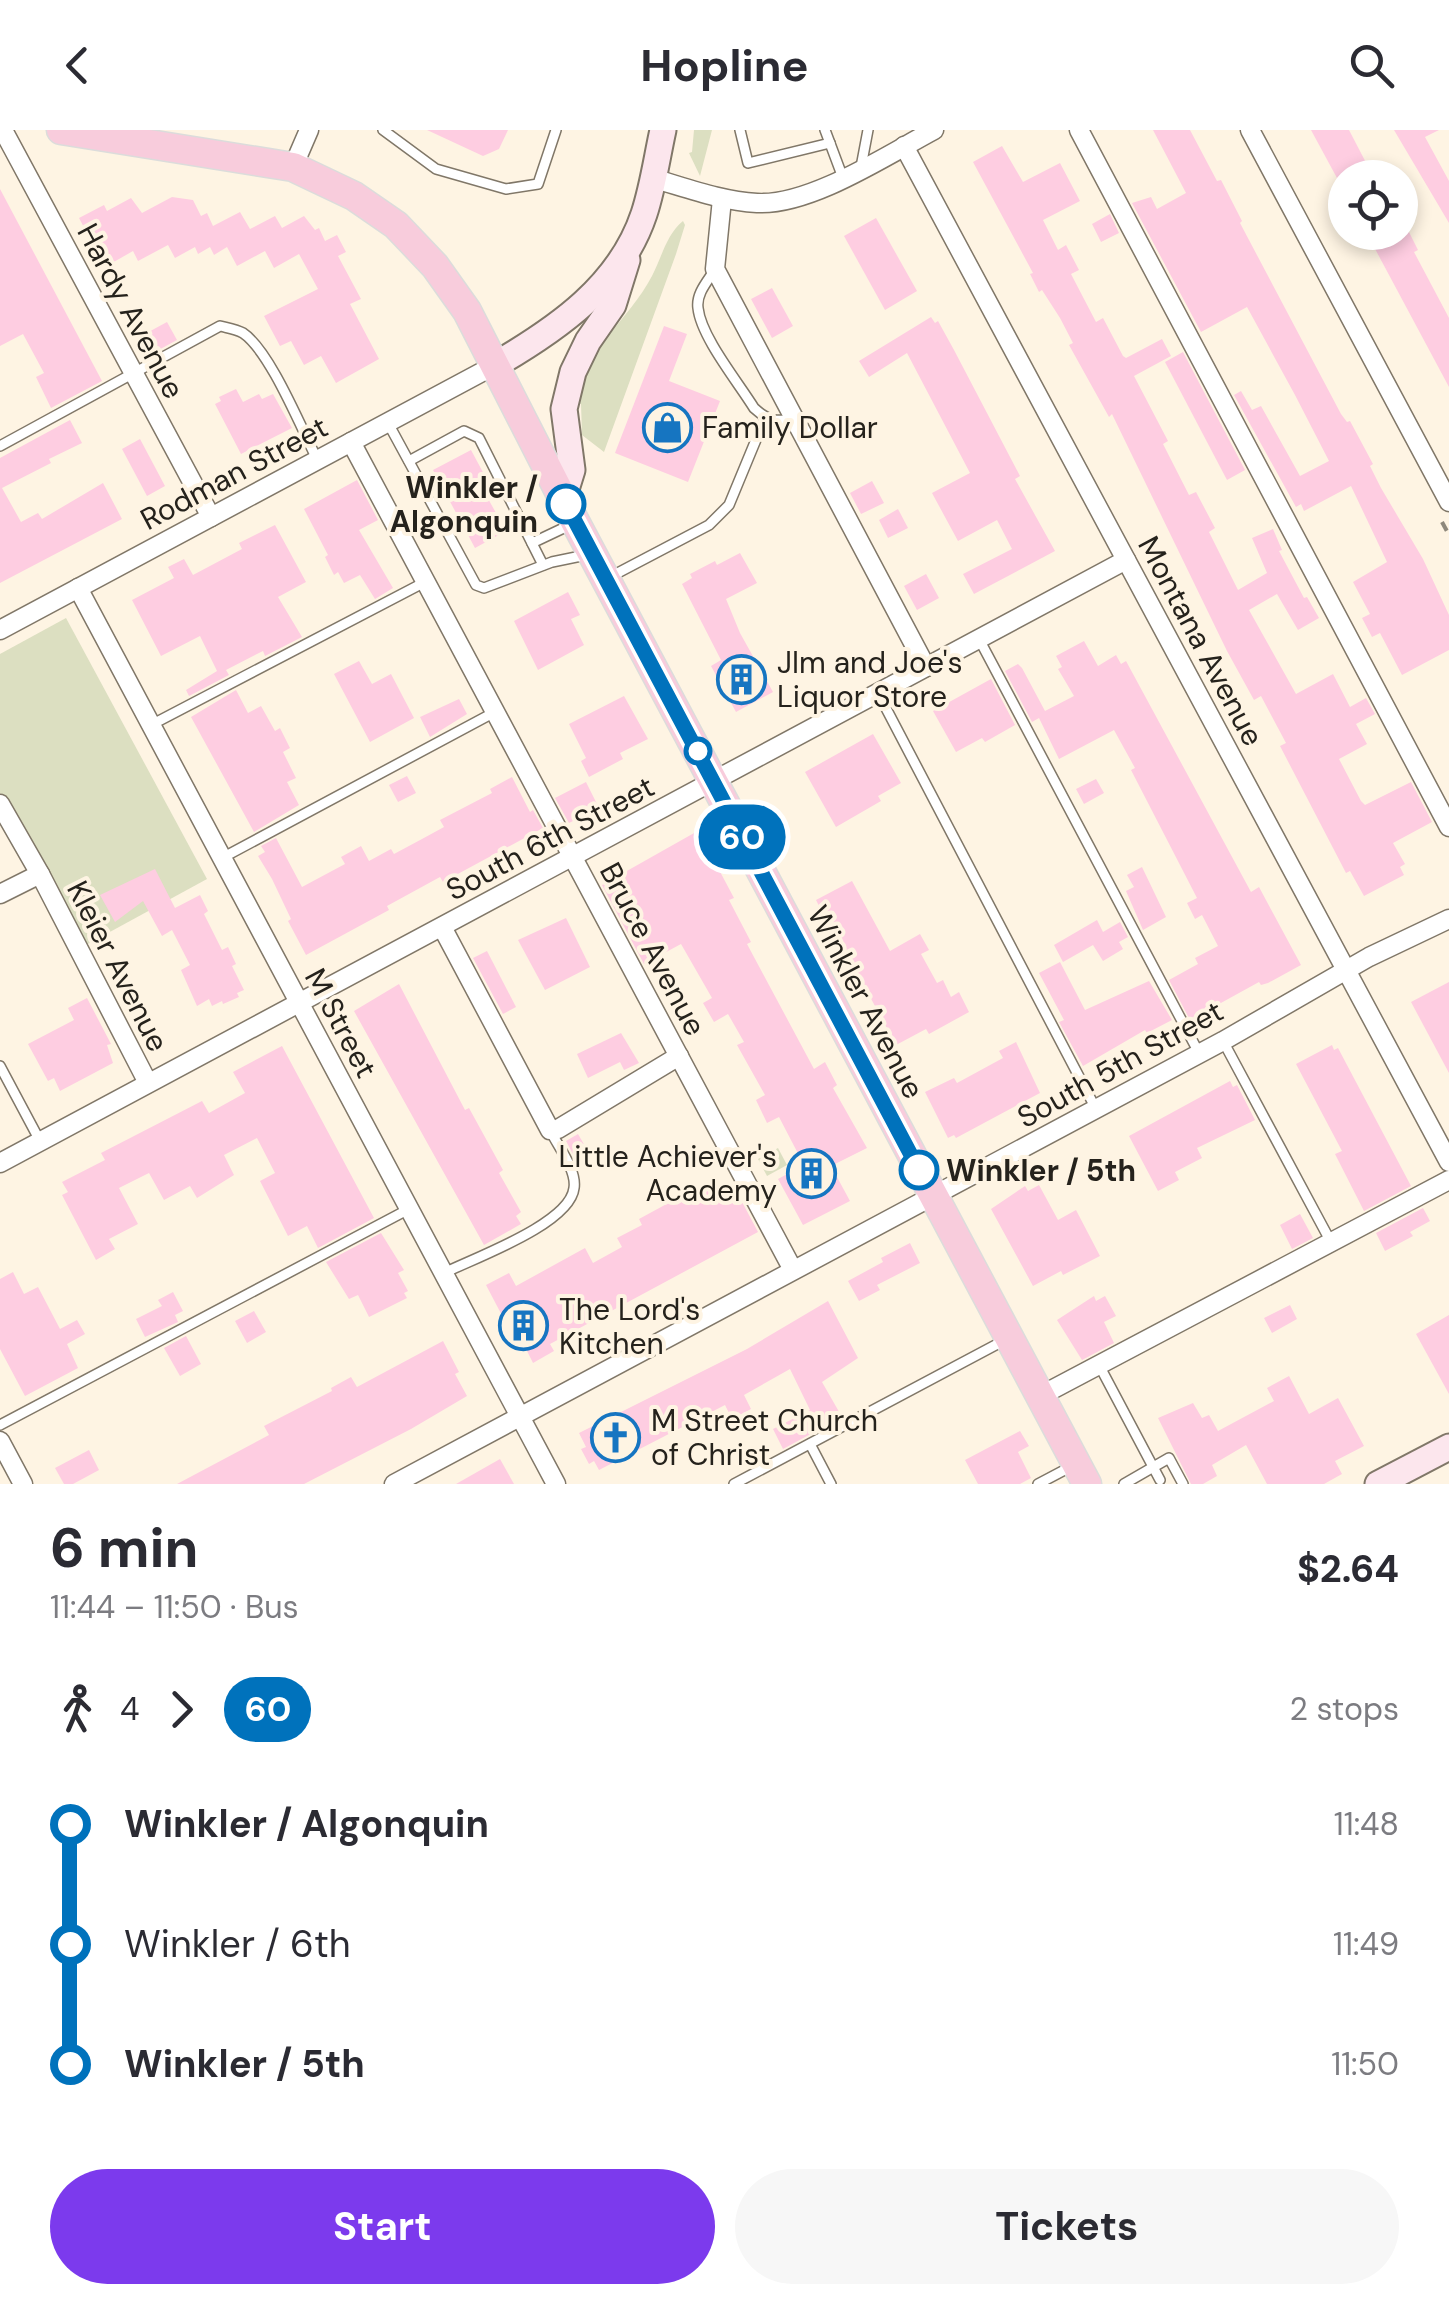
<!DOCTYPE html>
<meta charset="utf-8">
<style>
:root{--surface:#fff;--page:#f7f7f7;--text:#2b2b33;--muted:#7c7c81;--accent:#7c3aed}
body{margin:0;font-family:"DM Sans",sans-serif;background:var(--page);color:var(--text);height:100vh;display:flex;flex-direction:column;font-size:38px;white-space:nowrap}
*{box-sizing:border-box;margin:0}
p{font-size:32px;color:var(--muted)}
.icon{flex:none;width:55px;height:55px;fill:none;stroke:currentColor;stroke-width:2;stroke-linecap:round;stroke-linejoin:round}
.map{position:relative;height:1354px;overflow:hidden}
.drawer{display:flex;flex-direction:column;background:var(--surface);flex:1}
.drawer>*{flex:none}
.badge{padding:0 20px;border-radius:32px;font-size:35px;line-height:65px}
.tools{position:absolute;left:1328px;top:30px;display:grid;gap:20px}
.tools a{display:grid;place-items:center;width:90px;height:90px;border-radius:50%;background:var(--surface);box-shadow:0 5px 15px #0003;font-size:50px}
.map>.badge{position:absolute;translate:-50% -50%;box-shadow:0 0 0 5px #fff}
.legs{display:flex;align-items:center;gap:15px;height:110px;padding:0 50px;font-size:32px}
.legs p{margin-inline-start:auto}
.overview{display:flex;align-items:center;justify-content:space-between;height:170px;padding:0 50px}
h1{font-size:55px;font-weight:700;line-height:75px}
.action{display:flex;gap:20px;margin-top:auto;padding:20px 50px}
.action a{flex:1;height:115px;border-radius:60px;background:var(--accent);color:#fff;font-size:40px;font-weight:700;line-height:115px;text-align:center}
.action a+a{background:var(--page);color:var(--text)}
ul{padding:0 50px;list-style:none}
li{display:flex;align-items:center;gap:35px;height:120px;font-size:38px}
li i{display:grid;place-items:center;width:15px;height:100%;margin:0 12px;background:currentColor}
li i::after{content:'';width:25px;height:25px;margin:-12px;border:8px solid;border-radius:50%;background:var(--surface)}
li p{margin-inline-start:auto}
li:first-child i{background:linear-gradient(#0000 50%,currentColor 0)}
li:last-child i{background:linear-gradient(currentColor 50%,#0000 0)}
header{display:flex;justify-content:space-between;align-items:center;height:130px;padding:0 50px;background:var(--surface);font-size:45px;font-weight:700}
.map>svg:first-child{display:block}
</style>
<header><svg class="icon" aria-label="back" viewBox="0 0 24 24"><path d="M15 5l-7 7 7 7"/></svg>Hopline<svg class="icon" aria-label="search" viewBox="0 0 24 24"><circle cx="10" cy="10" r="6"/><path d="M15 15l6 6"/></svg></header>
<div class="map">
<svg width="1449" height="1354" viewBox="0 0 1449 1354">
<rect width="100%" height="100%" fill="#fef4e3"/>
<!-- green -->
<g fill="#dcdfc1">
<path d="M694,0H712L700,46L689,23L692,22Z"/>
<path d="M683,91L685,95L676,124L604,322L582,305L581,274L575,273C584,220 629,190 652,146C662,127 666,105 683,91Z"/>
<path d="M66,488L207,749L86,815L0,663V524Z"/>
<path d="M778,1018L787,1035L767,1046L758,1029Z"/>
</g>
<!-- building -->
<g fill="#fecde1">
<path d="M427,0H508L499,19L483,26Z"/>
<path d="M1153,0H1190L1217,51L1221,50L1242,91L1240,93L1341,284L1347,292L1350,291L1373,334L1370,336L1381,358L1423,429L1449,485V520L1402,545L1380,503L1372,507L1362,488L1370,484L1353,452L1387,432L1351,356L1304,381L1301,374L1296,377L1234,265L1241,261L1252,280L1261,276L1300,346L1329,331L1295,265L1247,177L1201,202L1132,73L1151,67L1157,79L1186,63Z"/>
<path d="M1311,0H1349L1374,48H1337Z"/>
<path d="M1394,0H1439L1425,7L1449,51V93Z"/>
<path d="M1002,16L1023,52L1060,33L1080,71L1043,90L1058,120L1066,115L1079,140L1071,144L1096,192L1103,188L1123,226L1126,228L1162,209L1171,226L1134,246L1168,311L1163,314L1189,365L1196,362L1215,398L1209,402L1238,460L1267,443L1252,408L1273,399L1282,420L1279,421L1304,468L1307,467L1319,488L1298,500L1277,464L1249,480L1296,564L1333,544L1350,577L1366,568L1375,584L1356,594L1367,614L1339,629L1361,671L1365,675L1411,652L1432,692L1393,713L1405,734L1400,737L1404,745L1364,766L1350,741L1346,743L1280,616L1286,613L1261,566L1254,570L1227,521L1112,284L1109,287L1069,215L1073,213L1060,188L1042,160L1039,162L1030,144L1033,143L973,32Z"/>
<path d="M0,59L102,251L51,278L36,247L44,243L23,204L0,216Z"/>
<path d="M172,67L193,70L201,86L207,83L213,96L240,82L250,99L275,86L282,98L304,86L315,100L319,98L325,111L337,105L346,122L338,126L361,169L350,174L379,229L336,253L321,226L304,235L291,211L280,216L264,186L318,159L299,124L274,138L265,121L237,136L227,117L214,125L210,117L198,124L195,117L175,128L168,115L138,131L133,121L105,137L79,88L104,75L107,81L131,68L142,83Z"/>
<path d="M1110,84L1119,103L1101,112L1092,94Z"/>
<path d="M876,88L917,161L885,180L844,106Z"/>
<path d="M1366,102H1409L1418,120L1414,122L1449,188V257Z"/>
<path d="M772,158L793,196L772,208L751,169Z"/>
<path d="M931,187L935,193L938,191L954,220L1020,346L1015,349L1055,421L974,464L963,444L1012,419L997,390L958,411L932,363L970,343L907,223L869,247L859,231Z"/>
<path d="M167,192L177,210L153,223L143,205Z"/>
<path d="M664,196L687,204L669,251L720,271L688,352L615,323Z"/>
<path d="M1183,222L1245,340L1227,350L1165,232Z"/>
<path d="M236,259L243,272L259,264L262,269L273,264L292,298L241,324L215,274L221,271L219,267Z"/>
<path d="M70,290L82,313L49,329L51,333L2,358L21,392L38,383L42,389L103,353L122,389L0,453V328Z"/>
<path d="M140,309L165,356L147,366L122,319Z"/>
<path d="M471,320L493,361L486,365L506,401L475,418L433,340Z"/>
<path d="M357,350L378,390L359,400L393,458L375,469L360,445L344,453L338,442L334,445L325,427L328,425L304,379Z"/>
<path d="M872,351L884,373L861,384L850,363Z"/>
<path d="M898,379L908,398L888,408L879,390Z"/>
<path d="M275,395L306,452L278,467L302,507L265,526L263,521L226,540L229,545L189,566L186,560L217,541L200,506L161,526L132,470L174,448L168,437L184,429L193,445L242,419L239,413Z"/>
<path d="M740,423L757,453L726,469L740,503L773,562L736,582L711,536L721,530L682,454L692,448L690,444L715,431L717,435Z"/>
<path d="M926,444L939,468L917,480L904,456Z"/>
<path d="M568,462L580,485L571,489L584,515L538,540L514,491Z"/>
<path d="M1084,511L1098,536L1116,525L1121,534L1126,531L1251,762L1259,757L1301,835L1268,853L1261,855L1259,852L1190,890L1169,850L1198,834L1195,828L1218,816L1202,785L1195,789L1187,773L1197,768L1131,640L1135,638L1114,600L1059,629L1039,588L1032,592L1005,541L1018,534L1022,538L1045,581L1074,566L1058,539L1062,537L1056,526Z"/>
<path d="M359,531L372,554L391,544L414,588L370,612L334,544Z"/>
<path d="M991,549L1015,595L985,612L982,608L956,622L933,581Z"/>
<path d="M236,560L248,583L261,576L275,601L280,598L290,618L283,622L296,648L287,652L299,675L254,702L191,587Z"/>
<path d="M624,566L648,609L620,623L623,629L589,647L581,631L586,628L569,594Z"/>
<path d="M459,569L467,584L430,607L420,587Z"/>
<path d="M873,604L901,653L878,666L881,671L836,697L805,642Z"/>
<path d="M407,646L416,663L398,672L389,655Z"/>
<path d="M512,647L530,682L533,680L543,698L443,752L440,747L387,776L389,780L306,825L288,791L291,789L272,749L258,726L265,722L261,716L276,708L302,757L345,734L341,727L361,716L369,731L391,719L394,724L422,709L444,697L440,690L492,663L490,659Z"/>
<path d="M1096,649L1104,663L1084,674L1076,659Z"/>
<path d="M586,652L597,674L593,676L595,680L569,693L555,668Z"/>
<path d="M703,698L722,733L717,736L734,768L729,770L751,812L747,814L814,939L825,932L837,955L833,958L867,1018L831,1036L850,1071L803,1095L778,1049L804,1035L779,987L767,993L756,970L765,965L737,915L744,912L728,884L714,892L703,873L712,868L681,814L644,834L602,755Z"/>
<path d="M1142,737L1166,787L1143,800L1126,761L1134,757L1127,745Z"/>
<path d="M155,739L175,778L200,765L208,781L204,784L222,820L228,817L236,834L232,836L244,860L237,863L239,867L223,874L222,871L212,876L209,869L197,876L181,840L190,835L172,800L162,806L143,771L115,792L100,765Z"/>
<path d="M852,751L890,821L920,804L929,820L921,824L937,853L943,850L951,867L959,862L969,882L929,904L926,899L896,915L841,813H833L816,780L820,778L816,770Z"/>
<path d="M566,788L590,837L545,860L518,810Z"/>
<path d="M1097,790L1103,802L1120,792L1128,807L1119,812L1123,819L1103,831L1093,815L1063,832L1054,815Z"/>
<path d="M487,821L516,877L503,884L473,828Z"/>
<path d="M1060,832L1085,880L1149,851L1172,890L1147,903L1145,900L1083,936L1059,892L1064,890L1039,843Z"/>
<path d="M1449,852V943L1411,872Z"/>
<path d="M399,854L465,980L469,978L503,1040L499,1043L521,1082L516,1086L521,1094L484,1115L354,881Z"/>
<path d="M87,868L111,914L107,915L113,933L60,961L54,948L48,951L28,914L74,890L68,878Z"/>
<path d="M621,903L639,933L624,940L620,932L588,948L577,924Z"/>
<path d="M1016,912L1040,963L956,1008L954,1005L948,1008L925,962L954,948L957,953L1003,928L999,921Z"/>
<path d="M1332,915L1334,920L1338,918L1411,1056L1364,1081L1335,1024L1342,1021L1296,934Z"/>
<path d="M282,916L374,1088L318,1118L307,1096L288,1106L260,1051L275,1043L257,1008L224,1025L234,1045L197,1068L190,1056L164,1070L149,1043L119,1058L138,1094L109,1109L115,1119L96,1130L62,1065L68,1062L62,1052L105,1030L101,1023L202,971L209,983L245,963L233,942Z"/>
<path d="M1230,951L1233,957L1237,955L1255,990L1197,1018L1202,1028L1175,1042L1179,1050L1158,1061L1129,1006Z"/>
<path d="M578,1004L589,1023L576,1030L566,1011Z"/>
<path d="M732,1053L758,1102L550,1214L554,1221L533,1233L524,1215L519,1218L486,1155L509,1143L516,1156L585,1118L593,1133L622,1117L617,1108L642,1095L639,1089L696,1058L698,1061L709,1056L713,1064Z"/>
<path d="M1039,1055L1058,1090L1076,1080L1100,1126L1063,1145L1061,1141L1033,1156L991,1079L1025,1056L1028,1061Z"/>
<path d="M1423,1078L1430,1091L1410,1102L1413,1106L1385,1121L1376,1103Z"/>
<path d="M1300,1084L1313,1108L1292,1119L1280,1095Z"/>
<path d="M381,1103L404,1140L398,1143L408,1161L404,1163L407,1168L369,1187L358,1165L349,1169L326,1132Z"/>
<path d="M910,1113L920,1133L877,1155L880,1160L859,1171L848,1151L883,1132L881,1128Z"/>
<path d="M13,1142L24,1164L38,1157L60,1199L77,1190L85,1204L67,1214L78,1238L25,1266L0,1219V1149Z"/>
<path d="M173,1162L183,1181L175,1185L178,1192L145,1207L136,1189L162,1176L158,1170Z"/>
<path d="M1094,1166L1096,1171L1105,1166L1116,1186L1104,1192L1114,1213L1082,1230L1057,1190Z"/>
<path d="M828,1171L858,1228L822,1252L842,1287L783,1319L773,1299L810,1280L790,1239L744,1265L751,1279L732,1289L725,1275L599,1340L594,1331L589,1334L581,1319L586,1317L579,1303L747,1219Z"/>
<path d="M1290,1175L1297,1189L1272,1203L1264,1188Z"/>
<path d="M254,1181L266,1202L247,1213L235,1191Z"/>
<path d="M1449,1185V1264L1416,1204Z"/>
<path d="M186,1206L201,1234L180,1246L164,1218Z"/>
<path d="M443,1211L459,1242L455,1244L467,1266L411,1299L304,1354H177L269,1305L264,1296L332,1261L331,1258L351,1247L357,1257Z"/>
<path d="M1289,1246L1309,1284L1338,1268L1364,1316L1335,1331L1342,1344L1324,1354H1267L1246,1315L1212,1335L1217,1346L1203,1354H1191L1158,1288L1193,1273L1202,1288L1209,1285L1218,1301L1274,1271L1267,1258Z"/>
<path d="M1020,1301L1029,1316L1018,1322L1031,1348L1020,1354H978L965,1330Z"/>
<path d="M89,1320L99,1340L73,1354H64L55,1338Z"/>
<path d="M500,1329L514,1354H456Z"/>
</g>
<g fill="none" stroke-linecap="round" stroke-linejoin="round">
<defs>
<g id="service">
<path d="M383,0L436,39L506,59L538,54L556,0"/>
<path d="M740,0L748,33L830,13"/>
<path d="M825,0L843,48"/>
<path d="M861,37L868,0"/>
<path d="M714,141C707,152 696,164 698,178C701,207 738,252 754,278C768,291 776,292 795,289"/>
<path d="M388,293L476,455L484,458L552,432L586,425"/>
<path d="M0,316L220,196C228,198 236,199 243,203C270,221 301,298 317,329"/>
<path d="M409,331L464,301L479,308L543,435"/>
<path d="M532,413L570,395"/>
<path d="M610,447L709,395L729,375L765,288"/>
<path d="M979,509L1199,923"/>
<path d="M878,563L1096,979"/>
<path d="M151,595L425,452"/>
<path d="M222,728L493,583"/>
<path d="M1223,911L1332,1114"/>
<path d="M0,936L40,1011"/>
<path d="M444,1143C474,1128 570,1094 574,1058C577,1040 557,1015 550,1000"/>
<path d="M1099,1235L1160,1350"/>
<path d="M0,1295L409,1079"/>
<path d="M810,1314L831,1354"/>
<path d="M734,1354L1005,1210"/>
<path d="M1038,1354L1074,1335"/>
<path d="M1124,1354L1169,1328L1183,1354"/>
</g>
<g id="minor">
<path d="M3,0L211,387"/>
<path d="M1079,0L1449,697"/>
<path d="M1250,0L1449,372"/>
<path d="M904,16L1449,1032"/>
<path d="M293,37L309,0"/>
<path d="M652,48C687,58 721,71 757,73C810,76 887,25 934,0"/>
<path d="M722,69L715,139L926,537"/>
<path d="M351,312L793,1140"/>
<path d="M78,458L556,1354"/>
<path d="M0,500L495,235"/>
<path d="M0,674L40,744L148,953"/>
<path d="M0,764L40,744"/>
<path d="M442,797L550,1000L558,999L679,926"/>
<path d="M0,1033L1126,430"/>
<path d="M1040,1266L1449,1050"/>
<path d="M0,1311L23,1354"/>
<path d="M394,1354L1223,911L1369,827L1449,789"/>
</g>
<g id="secondary">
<path d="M495,235C557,199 620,156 644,84C653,57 657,27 663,0"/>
<path d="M563,369L572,340L564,279L573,242L588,211L613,175L627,130"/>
<path d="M1378,1354L1449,1317"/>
</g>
<path id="primary" d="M61,0L293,37L354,66L396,95L435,136L467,181L563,369L1087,1354"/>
</defs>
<!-- service casing -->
<use href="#service" stroke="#807768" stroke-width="12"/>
<!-- minor casing -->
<use href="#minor" stroke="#807768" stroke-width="21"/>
<!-- secondary casing -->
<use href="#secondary" stroke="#807768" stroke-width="29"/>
<!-- primary casing -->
<use href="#primary" stroke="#dcdcdb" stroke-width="31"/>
<!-- path -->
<path stroke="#8d877b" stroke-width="4" stroke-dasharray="10 5" stroke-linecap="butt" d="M1442,392L1449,405"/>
<!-- service -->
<use href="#service" stroke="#fff" stroke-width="9"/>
<!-- minor -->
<use href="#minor" stroke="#fff" stroke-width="18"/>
<!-- secondary -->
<use href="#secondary" stroke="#fce6ed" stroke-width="25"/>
<!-- primary -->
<use href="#primary" stroke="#f8ccdc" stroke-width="28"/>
</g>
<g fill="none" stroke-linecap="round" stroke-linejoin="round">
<defs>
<path id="line-1" d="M566,374L919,1040"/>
</defs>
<!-- line-1 casing -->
<use href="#line-1" stroke="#fff" stroke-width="22"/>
<!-- line-1 -->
<use href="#line-1" stroke="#0072bc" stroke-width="15"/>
</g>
<!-- icons -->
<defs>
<symbol id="shop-ring" viewBox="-11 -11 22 22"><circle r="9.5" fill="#fef4e3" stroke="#1675c1" stroke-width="1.5"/><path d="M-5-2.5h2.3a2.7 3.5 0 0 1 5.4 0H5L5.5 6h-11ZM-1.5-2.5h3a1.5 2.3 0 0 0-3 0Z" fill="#1675c1"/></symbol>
<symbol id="building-ring" viewBox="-11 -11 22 22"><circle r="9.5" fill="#fef4e3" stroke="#1675c1" stroke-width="1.5"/><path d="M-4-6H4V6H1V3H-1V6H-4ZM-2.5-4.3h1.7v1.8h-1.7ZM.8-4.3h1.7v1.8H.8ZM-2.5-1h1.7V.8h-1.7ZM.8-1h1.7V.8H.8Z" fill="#1675c1"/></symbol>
<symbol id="church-ring" viewBox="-11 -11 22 22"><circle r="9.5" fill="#fef4e3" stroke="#1675c1" stroke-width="1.5"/><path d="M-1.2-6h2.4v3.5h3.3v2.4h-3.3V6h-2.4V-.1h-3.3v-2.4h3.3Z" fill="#1675c1"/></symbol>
</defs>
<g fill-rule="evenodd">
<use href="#shop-ring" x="640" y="270" width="55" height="55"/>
<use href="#building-ring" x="714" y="522" width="55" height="55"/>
<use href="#building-ring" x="784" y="1016" width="55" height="55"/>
<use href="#building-ring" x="496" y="1168" width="55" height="55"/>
<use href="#church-ring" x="588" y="1280" width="55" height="55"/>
</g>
<!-- markers -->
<g fill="#fff" stroke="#0072bc" stroke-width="5">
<circle cx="566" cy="374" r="18"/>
<circle cx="698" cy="621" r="12"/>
<circle cx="919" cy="1040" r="18"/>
</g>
<g text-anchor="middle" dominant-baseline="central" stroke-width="8" stroke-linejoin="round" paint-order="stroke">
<!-- street labels -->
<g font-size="30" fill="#25221c" stroke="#fef4e3">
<text transform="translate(131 181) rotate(62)">Hardy Avenue</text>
<text transform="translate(234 343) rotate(-28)">Rodman Street</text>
<text transform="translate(1201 511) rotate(62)">Montana Avenue</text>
<text transform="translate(550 708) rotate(-28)">South 6th Street</text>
<text transform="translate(653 819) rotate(62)">Bruce Avenue</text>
<text transform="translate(118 836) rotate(63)">Kleier Avenue</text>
<text transform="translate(866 872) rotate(62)">Winkler Avenue</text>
<text transform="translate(341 893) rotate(62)">M Street</text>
<text transform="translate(1120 934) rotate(-29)">South 5th Street</text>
</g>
<!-- poi labels -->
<g font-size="30" fill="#25221c" stroke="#fef4e3" text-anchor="start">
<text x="702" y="297">Family Dollar</text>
<text x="777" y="532">JIm and Joe's<tspan x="777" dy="34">Liquor Store</tspan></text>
<text x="777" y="1026" text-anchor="end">Little Achiever's<tspan x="777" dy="34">Academy</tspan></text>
<text x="559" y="1179">The Lord's<tspan x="559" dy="34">Kitchen</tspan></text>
<text x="651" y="1290">M Street Church<tspan x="651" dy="34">of Christ</tspan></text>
</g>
<!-- stop labels -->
<g font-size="30" font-weight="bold" fill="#25221c" stroke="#fef4e3" text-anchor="end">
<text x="538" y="357">Winkler /<tspan x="538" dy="34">Algonquin</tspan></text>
<text x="946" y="1040" text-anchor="start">Winkler / 5th</text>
</g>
</g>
</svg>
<div class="tools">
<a><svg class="icon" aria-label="locate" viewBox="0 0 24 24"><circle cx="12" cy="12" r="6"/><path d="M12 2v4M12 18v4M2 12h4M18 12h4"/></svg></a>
</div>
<b class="badge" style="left:742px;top:707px;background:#0072bc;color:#fff">60</b>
</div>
<section class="drawer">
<div class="overview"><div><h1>6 min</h1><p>11:44 – 11:50 · Bus</p></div><b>$2.64</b></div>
<div class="legs"><svg class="icon" aria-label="walk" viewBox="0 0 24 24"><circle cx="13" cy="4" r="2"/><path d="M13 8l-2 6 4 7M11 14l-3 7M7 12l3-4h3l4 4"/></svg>4<svg class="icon" aria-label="forward" viewBox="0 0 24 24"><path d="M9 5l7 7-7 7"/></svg><b class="badge" style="background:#0072bc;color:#fff">60</b><p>2 stops</p></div>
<ul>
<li><i style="color:#0072bc"></i><b>Winkler / Algonquin</b><p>11:48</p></li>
<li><i style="color:#0072bc"></i><span>Winkler / 6th</span><p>11:49</p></li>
<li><i style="color:#0072bc"></i><b>Winkler / 5th</b><p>11:50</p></li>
</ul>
<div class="action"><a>Start</a><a>Tickets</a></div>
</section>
